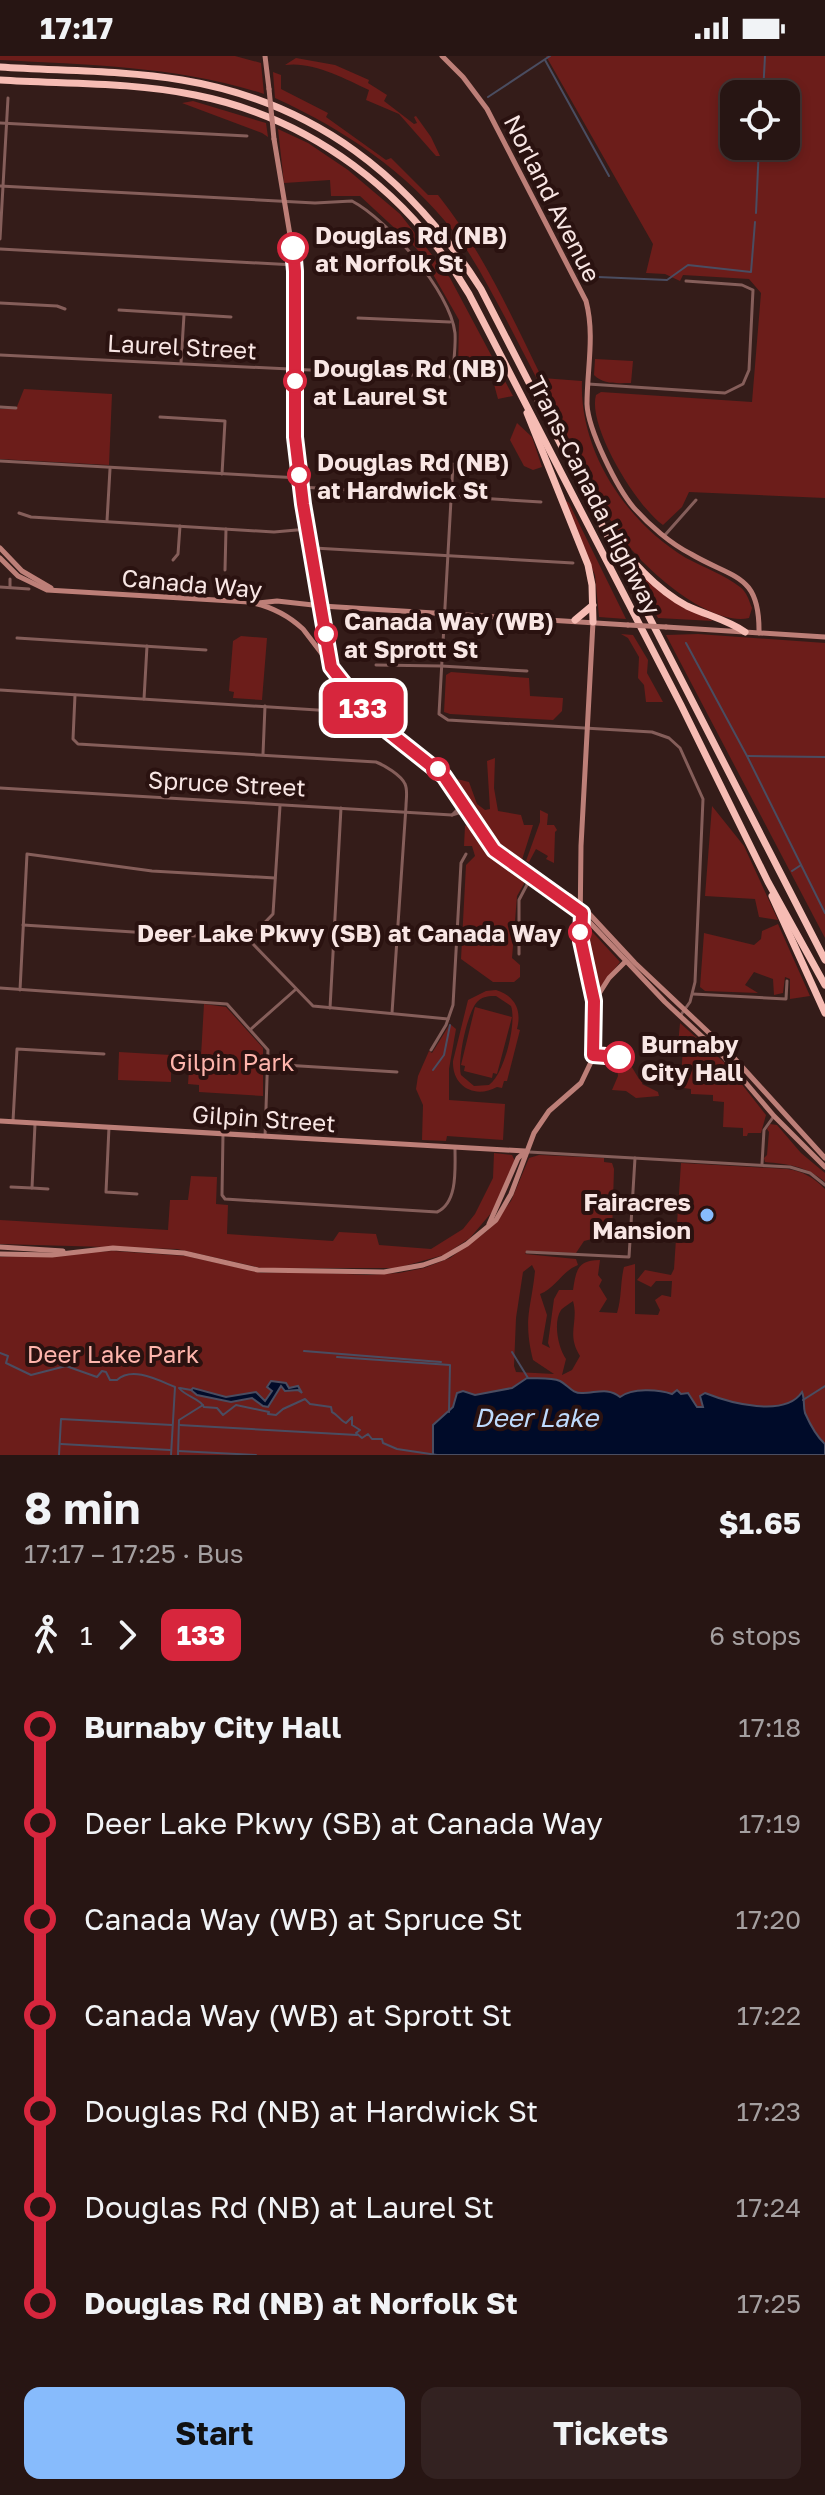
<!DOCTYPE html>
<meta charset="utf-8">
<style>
:root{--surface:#271513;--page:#332221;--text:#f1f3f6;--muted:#a49fa0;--line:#433433;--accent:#87bbfc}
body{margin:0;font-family:"Golos Text",sans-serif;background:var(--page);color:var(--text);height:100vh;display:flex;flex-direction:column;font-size:30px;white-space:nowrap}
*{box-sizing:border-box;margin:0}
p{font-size:26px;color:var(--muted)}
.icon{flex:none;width:44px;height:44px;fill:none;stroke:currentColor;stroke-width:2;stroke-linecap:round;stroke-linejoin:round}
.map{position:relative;height:1399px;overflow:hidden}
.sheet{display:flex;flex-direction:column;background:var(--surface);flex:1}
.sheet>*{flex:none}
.badge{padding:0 16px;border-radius:12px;font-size:28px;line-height:52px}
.tools{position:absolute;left:720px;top:24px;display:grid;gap:16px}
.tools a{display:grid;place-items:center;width:80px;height:80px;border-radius:16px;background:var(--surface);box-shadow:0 4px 12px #0003,0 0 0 2px var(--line);font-size:40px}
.map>.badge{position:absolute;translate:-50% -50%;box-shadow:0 0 0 4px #fff}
.legs{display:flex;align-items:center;gap:12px;height:88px;padding:0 24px;font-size:26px}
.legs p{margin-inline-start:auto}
.head{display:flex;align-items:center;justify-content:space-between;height:136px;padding:0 24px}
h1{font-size:44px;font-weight:700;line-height:60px}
.primary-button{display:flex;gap:16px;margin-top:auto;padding:16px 24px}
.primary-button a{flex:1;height:92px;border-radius:16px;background:var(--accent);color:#111;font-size:32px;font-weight:700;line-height:92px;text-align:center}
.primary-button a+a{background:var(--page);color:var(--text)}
ul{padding:0 24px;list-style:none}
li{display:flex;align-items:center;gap:28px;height:96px;font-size:30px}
li i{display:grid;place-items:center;width:12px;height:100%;margin:0 10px;background:currentColor}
li i::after{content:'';width:20px;height:20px;margin:-10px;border:6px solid;border-radius:50%;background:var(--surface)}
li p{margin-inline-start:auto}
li:first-child i{background:linear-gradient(#0000 50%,currentColor 0)}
li:last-child i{background:linear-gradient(currentColor 50%,#0000 0)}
.status{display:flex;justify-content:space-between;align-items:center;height:56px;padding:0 40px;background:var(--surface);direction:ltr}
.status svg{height:22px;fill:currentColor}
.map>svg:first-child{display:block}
</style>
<div class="status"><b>17:17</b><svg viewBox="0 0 49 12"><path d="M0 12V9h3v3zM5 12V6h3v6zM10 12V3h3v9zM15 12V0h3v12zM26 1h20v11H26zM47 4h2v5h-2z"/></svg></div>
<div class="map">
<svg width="825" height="1399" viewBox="0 0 825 1399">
<rect width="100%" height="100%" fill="#341c19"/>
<!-- green -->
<g fill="#6c1d1a" fill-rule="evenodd">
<path d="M0,0H235L261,7L264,38C178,10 89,9 0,4Z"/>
<path d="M546,0H825V442L689,436L682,451L663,469C637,451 587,370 596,339L601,336L752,346L761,237L749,223L683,219L680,225L665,218L646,217L653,188ZM786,38V90H734V38Z"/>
<path d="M296,2L335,9L369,24L368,27L387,39L384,45L414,68L417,67L414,61L416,60L431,81L440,100H436L399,58L366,44L369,34C344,22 312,5 285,9Z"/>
<path d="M273,16L281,19V33L328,57L326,61L386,104L391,102L428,139H438C482,194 511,259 542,322L582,325C579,395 626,466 686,502C703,511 725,519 740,531C747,536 749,545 752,552L749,562C709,571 642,511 621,480C602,454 589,423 574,395C552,351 529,308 507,265C490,234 475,203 454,176C406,115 345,74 275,42Z"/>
<path d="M193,45L266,67L268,81L262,77L182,47Z"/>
<path d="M278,73L308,87L348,114L400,158L450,222L513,340L498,343L491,317L458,316L459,264L422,199L415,191L360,140H331L330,124L284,127Z"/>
<path d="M595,303L633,305L631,327C618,327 604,329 594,319Z"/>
<path d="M24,333L112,338L109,409L0,403V353H16Z"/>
<path d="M517,367L532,381L542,411L533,414L524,410L510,384Z"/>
<path d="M563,443L569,447L626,563L599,561L595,519Z"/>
<path d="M631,506L680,549L713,565L658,562L629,507Z"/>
<path d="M621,578L633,579L648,604L647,617L663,646H646L644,629L638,622L639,601L628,582Z"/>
<path d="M698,578L825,587V882L666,579Z"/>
<path d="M241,580L267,582L262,644L233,642L234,636L229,635L233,585Z"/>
<path d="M451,616L529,622L530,640L563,642L562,655L553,664L450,658L444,656L446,619Z"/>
<path d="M495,702L494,732L498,755L521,759L524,769H533L520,810L489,784L453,722L469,726L477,748L485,754L490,753L487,705Z"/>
<path d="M712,750L744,790L778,864L759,861L755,843L705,840Z"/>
<path d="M540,754L548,758L547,769H554L557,774L555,776L554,807L546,803L548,800L536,793L529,806L526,805L540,766Z"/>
<path d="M469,768L488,796L525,826L517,840L512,902L520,909V921L514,926H493L461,903L466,809L475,800L472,790H464L465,770Z"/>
<path d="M585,868L620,906L599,933L587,893Z"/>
<path d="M778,868L810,940L790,943V923L785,921L783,937L774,939L773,923L754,916L745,929L758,937L705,935L700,931L704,877L754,889L761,883L762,875Z"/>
<path d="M496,934C515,940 522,954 517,973L520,974L507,1025H504L502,1032L497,1031C475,1043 452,1031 453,1005L468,944L486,935ZM496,940L511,950C517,967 504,1019 489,1029L474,1030L461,1019C457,1006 467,955 478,945C484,940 489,940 496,940Z"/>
<path d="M204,948L226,951L263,992V1040L199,1036V1029L188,1028L190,1001L201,1000Z"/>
<path d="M475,951L512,961L497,1018L493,1017L492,1022L464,1015L465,1010L461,1009Z"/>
<path d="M680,967L725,1007L766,1059L761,1077H748L747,1080H743V1072L723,1071L724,1046L713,1045V1039L691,1038V1033L684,1032V1026L681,1025L683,990L678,989Z"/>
<path d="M450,968L456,973L449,1013V1044L505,1048L503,1084L447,1080L446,1085L422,1084L423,1049L416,1033L418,1020L429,995L432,997Z"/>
<path d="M119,996L171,999V1026L118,1024Z"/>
<path d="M623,1007L630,1008L639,1023H644L642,1028L658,1036L659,1040L636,1042L626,1035L612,1034L618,1020L617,1012Z"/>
<path d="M770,1068L777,1069L801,1097L825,1117V1126C807,1110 787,1108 765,1106L764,1102L767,1099L769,1076L767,1073Z"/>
<path d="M494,1097L512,1099L515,1105L492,1156L470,1182L444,1199L397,1212H261L177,1193L0,1188V1164L168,1174L170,1144H188L191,1120L217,1121L216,1148L228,1149L227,1178L333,1185L339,1176L376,1178L379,1189L431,1193L463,1173L475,1158L493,1122Z"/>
<path d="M539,1099L604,1102V1106L612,1107L614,1113L612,1178L584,1185L576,1197L527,1196L525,1198L576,1203L578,1209C562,1215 556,1232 540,1238L547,1259L542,1288L550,1292L548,1287L554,1243L559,1234H573C576,1215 577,1204 600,1204L598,1219L602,1224L599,1230L607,1243L599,1256L617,1257C622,1241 620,1227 624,1211L635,1208V1258L658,1259L660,1254L655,1244L662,1239L671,1241L672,1225H656L651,1231L637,1224L645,1214L671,1219L674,1213L681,1107L787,1113C803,1115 814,1122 825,1133V1399H0V1201L113,1195L186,1200L261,1217L304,1216L367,1219L399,1217L424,1212L450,1202L487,1175L511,1145L529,1102ZM532,1209L535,1215C531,1254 523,1263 533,1304L554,1318L516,1316L514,1310L516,1262L523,1216ZM573,1245C579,1266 566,1278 580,1300L572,1314L562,1319L566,1303C558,1292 553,1266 561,1254C563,1252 570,1247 573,1245Z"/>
</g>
<!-- water -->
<g fill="#000b29" stroke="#4a4d61" stroke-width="2">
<path d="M527,1322C536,1323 551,1321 560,1325C568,1329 572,1338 583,1337C596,1337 608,1331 620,1341C632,1332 658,1333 672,1338L677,1334L681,1338L688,1337L697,1351H703L700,1340L705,1337C730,1347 785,1362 802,1336C805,1343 803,1350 805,1357C809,1366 817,1381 825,1388V1399H433V1369L453,1351L457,1337L463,1335L475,1339L512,1332Z"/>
<path d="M271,1325L286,1327L289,1332L298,1330L302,1337L298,1334L285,1335L281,1330L268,1351L263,1350L252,1342L231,1346L197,1339L191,1334L193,1332L226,1341L256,1336L265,1345L272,1335L267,1331Z"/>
</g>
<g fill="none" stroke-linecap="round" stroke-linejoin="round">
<!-- stream -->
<g stroke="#4a4d61" stroke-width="2">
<path d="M545,4L609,120"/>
<path d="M763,38L765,0"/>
<path d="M488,41L550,0"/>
<path d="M756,157L759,90"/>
<path d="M598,221L667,224L688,209L751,216L755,166"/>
<path d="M686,587L747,700L825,857"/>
<path d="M748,700L825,701"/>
<path d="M792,815L801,809"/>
<path d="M433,1014L444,999L450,969"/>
<path d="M304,1295L441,1306"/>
<path d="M512,1296L528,1322"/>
<path d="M0,1297L8,1300L6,1307L31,1319L66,1310L97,1321L102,1315L106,1316L110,1324H117C132,1310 158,1324 175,1331L171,1399"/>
<path d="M337,1301L450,1309L449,1356"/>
<path d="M179,1332C186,1341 200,1342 204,1351L217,1352L223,1359L236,1349L269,1356L268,1358L276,1359L283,1353L305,1343L310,1348L331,1351L332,1356C338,1359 341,1365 346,1367L352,1361V1369L360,1374L356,1377L362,1382L368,1378L372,1383H382L383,1387L397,1393L437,1399"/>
<path d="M180,1332L191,1334"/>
<path d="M803,1344L825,1330"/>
<path d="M179,1369L357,1379"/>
<path d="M61,1388L170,1394"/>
<path d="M178,1395L256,1399"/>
<path d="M59,1399L61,1363L172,1369"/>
<path d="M178,1399L179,1364L203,1349"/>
</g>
<!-- street -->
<g stroke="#855e5a" stroke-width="3">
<path d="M0,67L247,80"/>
<path d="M0,130L315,147L352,145C388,164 450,235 455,277C456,291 453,307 453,321L0,299"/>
<path d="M0,183L8,42"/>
<path d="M0,193L295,209"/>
<path d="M351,206L419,208"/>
<path d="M0,247L57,250L65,253"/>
<path d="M119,254L231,261"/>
<path d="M358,262L450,266"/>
<path d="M181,307L184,259"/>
<path d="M588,328L725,337L743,328L749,314L753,234L742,229L686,225"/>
<path d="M0,351L16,352"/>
<path d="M160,361L225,365L222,418"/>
<path d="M0,405L300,422"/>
<path d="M453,408L439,658L448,664L652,676L669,682L680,692L703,743L695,926L690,946L680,960"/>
<path d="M301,431L541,446"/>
<path d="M19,457L31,461L274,476L308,473"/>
<path d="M107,465L110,413"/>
<path d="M665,479L696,444"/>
<path d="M314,492L573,507"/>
<path d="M173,504L178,498L180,470"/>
<path d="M225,514L226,473"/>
<path d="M0,531L29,533"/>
<path d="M10,531V523"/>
<path d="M17,582L206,594"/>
<path d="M376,609L441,610L527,615"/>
<path d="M0,634L349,656L362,650"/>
<path d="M75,639L73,683L78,688L376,706C384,709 401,719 405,728C408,734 406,744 406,750L392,957"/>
<path d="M144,643L147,590"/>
<path d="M263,698L265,650"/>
<path d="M0,732L452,759L465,755"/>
<path d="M452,759L462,749"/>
<path d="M23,869L244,883L253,888L313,950L448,963"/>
<path d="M248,884L273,858L280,750"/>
<path d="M519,898V844L531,821"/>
<path d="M0,932L227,948L268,994L265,1081"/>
<path d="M20,934L27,798L152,815L275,822"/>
<path d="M693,938L786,943L787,925"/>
<path d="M330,952L341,752"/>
<path d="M251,973L295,934"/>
<path d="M431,994L446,969L453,949L461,807L466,798"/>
<path d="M268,1008L397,1016"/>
<path d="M13,1065L17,993L104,998"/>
<path d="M109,1071L106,1136L137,1138"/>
<path d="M223,1078L222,1139L225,1143L437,1156C458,1147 455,1112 455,1093"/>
<path d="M529,1096L790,1111L810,1117L825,1129"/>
<path d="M762,1108L764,1074L774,1060"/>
<path d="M11,1131L32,1132L35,1068"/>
<path d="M32,1132L48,1133"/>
<path d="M527,1196L629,1201L635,1102"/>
</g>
<!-- secondary -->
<g stroke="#bd7f78" stroke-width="5">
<path d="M265,0L269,33"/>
<path d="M442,0L463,21L487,53L586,245C595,279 587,313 587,348C588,374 617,432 634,452C649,469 671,488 691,498C733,523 760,517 759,577"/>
<path d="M274,83L295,209L294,368L300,422L331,610"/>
<path d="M0,492L22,515L51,532"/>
<path d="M0,502L18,520L47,534L249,546C270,550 287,558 303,573L371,662L444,720L494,794L576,852L665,946L723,1000L774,1060L825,1111"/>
<path d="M258,547L277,545L322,550L628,569"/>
<path d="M666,571L825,581"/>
<path d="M545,829L570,840L582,850L635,907L724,991L825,1102"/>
<path d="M595,944L609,922L625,906"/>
<path d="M0,1065L525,1095"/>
<path d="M489,1168L518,1102L525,1096"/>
<path d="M0,1191L63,1195"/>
<path d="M0,1198L52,1199L113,1192L184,1197L258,1214L384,1216L423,1209L443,1202L467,1188L496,1164L511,1138L534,1077L549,1055L581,1027L592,1004L594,938L580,876L581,790L593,566"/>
</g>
<!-- highway -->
<g stroke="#f6bcb4" stroke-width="7">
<path d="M0,11C60,15 123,14 182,24C315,46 410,121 481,233L825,904"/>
<path d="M0,24C64,28 132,26 195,39C312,62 409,137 469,238L681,649L768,826L825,929"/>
<path d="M527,357L588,509L592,529L593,566"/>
<path d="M610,474C627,502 657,534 687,550C706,559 728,564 745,576"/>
<path d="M575,564L593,549"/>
<path d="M772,840L825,957"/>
</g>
<!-- secondary-bridge -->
<g stroke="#bd7f78" stroke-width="5">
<path d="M269,33L274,83"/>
<path d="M628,569L666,571"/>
</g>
</g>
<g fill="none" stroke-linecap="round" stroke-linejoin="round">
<defs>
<path id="line-1" d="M293,192L295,215V381L303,448L331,611L371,662L444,720L494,794L582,857L581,885L594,945L593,999L619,1001"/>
</defs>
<!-- line-1 casing -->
<use href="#line-1" stroke="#fff" stroke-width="18"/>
<!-- line-1 -->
<use href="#line-1" stroke="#d7263d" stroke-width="12"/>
</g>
<!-- markers -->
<g fill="#fff" stroke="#d7263d" stroke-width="4">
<circle cx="293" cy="192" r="14"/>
<circle cx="295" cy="325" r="10"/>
<circle cx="299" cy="419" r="10"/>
<circle cx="326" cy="578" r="10"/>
<circle cx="438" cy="713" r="10"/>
<circle cx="580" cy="876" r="10"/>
<circle cx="619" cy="1001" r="14"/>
</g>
<circle fill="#87bbfc" stroke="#2a1210" stroke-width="3" cx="707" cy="1159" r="8"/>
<g text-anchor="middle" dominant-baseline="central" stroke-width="8" stroke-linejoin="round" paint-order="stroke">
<!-- street labels -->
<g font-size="24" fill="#f8e6e4" stroke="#2a1210">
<text transform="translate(553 142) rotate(63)">Norland Avenue</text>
<text transform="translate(182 290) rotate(3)">Laurel Street</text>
<text transform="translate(595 439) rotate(63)">Trans-Canada Highway</text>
<text transform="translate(192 527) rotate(5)">Canada Way</text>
<text transform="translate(227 727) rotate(3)">Spruce Street</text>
<text transform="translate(264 1062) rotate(4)">Gilpin Street</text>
</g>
<!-- stop labels -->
<g font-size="24" font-weight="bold" fill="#f8e6e4" stroke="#2a1210" text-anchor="start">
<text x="315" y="178">Douglas Rd (NB)<tspan x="315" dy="28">at Norfolk St</tspan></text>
<text x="313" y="311">Douglas Rd (NB)<tspan x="313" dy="28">at Laurel St</tspan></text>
<text x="317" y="405">Douglas Rd (NB)<tspan x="317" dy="28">at Hardwick St</tspan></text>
<text x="344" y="564">Canada Way (WB)<tspan x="344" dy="28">at Sprott St</tspan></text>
<text x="562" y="876" text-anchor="end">Deer Lake Pkwy (SB) at Canada Way</text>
<text x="641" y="987">Burnaby<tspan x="641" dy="28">City Hall</tspan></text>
</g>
<!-- park labels -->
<g font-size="24" fill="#feb5ac" stroke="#2a1210">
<text x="232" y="1005">Gilpin Park</text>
<text x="113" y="1297">Deer Lake Park</text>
</g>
<!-- poi labels -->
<g font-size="24" font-weight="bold" fill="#f8e6e4" stroke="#2a1210" text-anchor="end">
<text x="691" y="1145">Fairacres<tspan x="691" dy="28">Mansion</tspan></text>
</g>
<!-- water labels -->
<g font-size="26" font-style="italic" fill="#bedafd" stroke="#2a1210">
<text x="536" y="1361">Deer Lake</text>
</g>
</g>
</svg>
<div class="tools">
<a><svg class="icon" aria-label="locate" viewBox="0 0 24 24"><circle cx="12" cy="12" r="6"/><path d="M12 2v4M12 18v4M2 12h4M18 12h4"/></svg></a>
</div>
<b class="badge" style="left:363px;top:652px;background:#d7263d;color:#fff">133</b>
</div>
<section class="sheet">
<div class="head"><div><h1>8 min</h1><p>17:17 – 17:25 · Bus</p></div><b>$1.65</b></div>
<div class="legs"><svg class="icon" aria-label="walk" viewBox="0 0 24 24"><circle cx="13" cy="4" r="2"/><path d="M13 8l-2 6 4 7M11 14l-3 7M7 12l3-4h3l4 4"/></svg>1<svg class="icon" aria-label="forward" viewBox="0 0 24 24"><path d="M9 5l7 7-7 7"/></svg><b class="badge" style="background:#d7263d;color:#fff">133</b><p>6 stops</p></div>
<ul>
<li><i style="color:#d7263d"></i><b>Burnaby City Hall</b><p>17:18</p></li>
<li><i style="color:#d7263d"></i><span>Deer Lake Pkwy (SB) at Canada Way</span><p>17:19</p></li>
<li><i style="color:#d7263d"></i><span>Canada Way (WB) at Spruce St</span><p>17:20</p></li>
<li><i style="color:#d7263d"></i><span>Canada Way (WB) at Sprott St</span><p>17:22</p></li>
<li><i style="color:#d7263d"></i><span>Douglas Rd (NB) at Hardwick St</span><p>17:23</p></li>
<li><i style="color:#d7263d"></i><span>Douglas Rd (NB) at Laurel St</span><p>17:24</p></li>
<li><i style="color:#d7263d"></i><b>Douglas Rd (NB) at Norfolk St</b><p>17:25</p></li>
</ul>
<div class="primary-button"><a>Start</a><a>Tickets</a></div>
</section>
